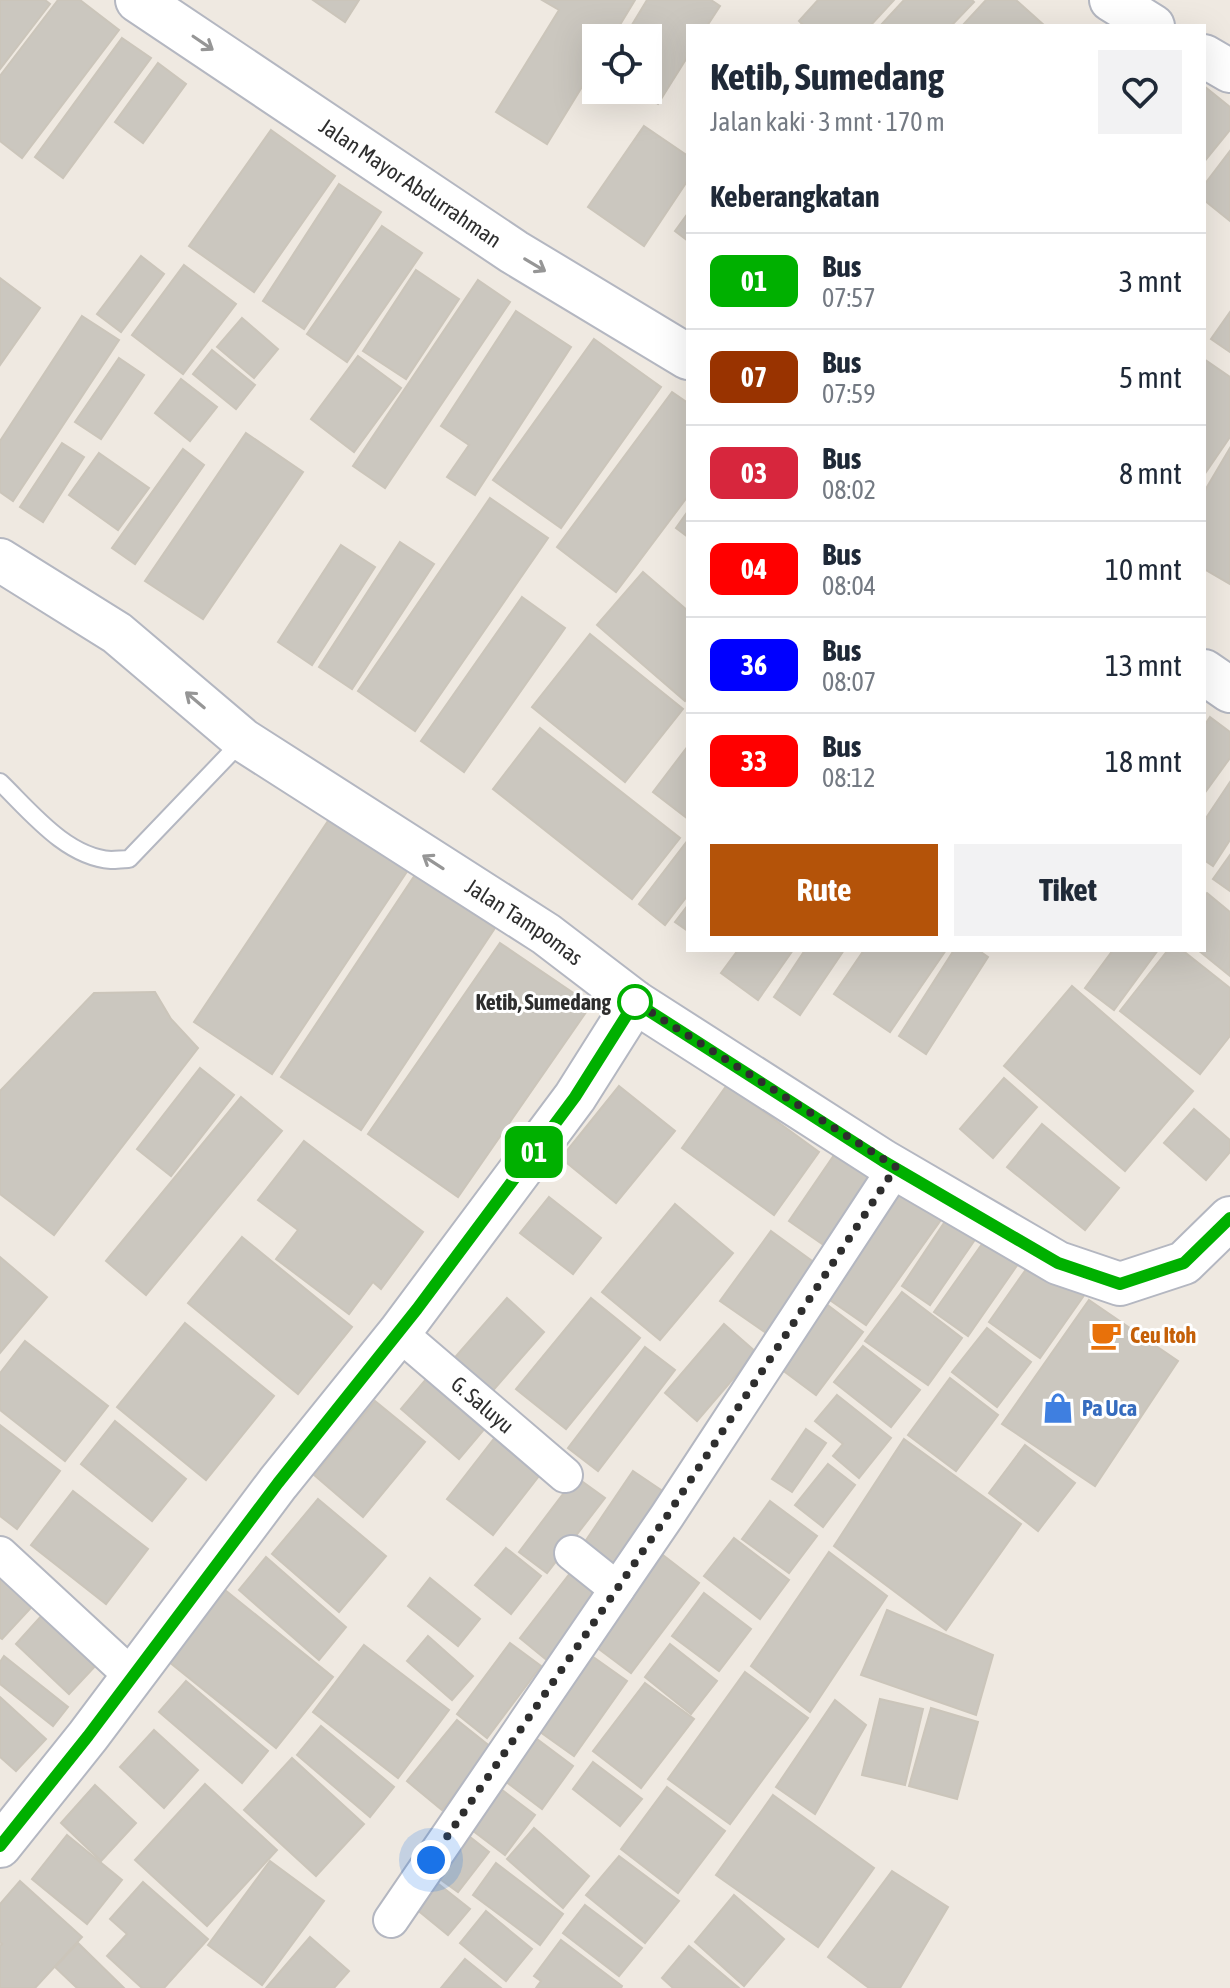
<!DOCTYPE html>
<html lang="id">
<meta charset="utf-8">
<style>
:root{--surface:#fff;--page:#f2f2f3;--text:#1f2937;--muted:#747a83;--line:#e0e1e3;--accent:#b45309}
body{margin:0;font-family:"Asap Condensed",sans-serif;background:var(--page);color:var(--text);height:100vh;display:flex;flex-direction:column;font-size:30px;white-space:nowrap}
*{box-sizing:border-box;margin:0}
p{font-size:26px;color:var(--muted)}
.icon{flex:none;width:44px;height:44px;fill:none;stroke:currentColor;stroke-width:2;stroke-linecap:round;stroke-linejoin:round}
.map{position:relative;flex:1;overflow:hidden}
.drawer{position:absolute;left:686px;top:24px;width:520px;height:928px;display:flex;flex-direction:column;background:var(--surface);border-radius:0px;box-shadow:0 8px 32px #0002}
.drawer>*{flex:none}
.badge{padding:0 16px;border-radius:12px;font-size:28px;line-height:52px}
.controls{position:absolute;left:582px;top:24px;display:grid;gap:16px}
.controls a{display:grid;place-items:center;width:80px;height:80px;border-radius:0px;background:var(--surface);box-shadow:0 8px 32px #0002;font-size:40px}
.you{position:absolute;width:40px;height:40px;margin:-20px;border:6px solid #fff;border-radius:50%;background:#1a73e8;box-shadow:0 0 0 12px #1a73e833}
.map>.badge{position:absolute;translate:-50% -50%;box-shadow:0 0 0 4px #fff}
h2{padding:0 24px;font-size:30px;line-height:72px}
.round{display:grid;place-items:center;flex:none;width:84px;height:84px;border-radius:0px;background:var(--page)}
.headline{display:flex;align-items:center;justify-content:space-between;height:136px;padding:0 24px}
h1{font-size:38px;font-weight:700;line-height:60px}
.button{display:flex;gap:16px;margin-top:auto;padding:16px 24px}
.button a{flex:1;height:92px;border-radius:0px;background:var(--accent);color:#fff;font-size:32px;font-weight:700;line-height:92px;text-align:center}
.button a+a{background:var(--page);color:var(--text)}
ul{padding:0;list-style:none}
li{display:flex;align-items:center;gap:24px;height:96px;padding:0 24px;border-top:2px solid var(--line)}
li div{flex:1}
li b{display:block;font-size:30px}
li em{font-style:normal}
li .badge{min-width:88px;font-weight:700;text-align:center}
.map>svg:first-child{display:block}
</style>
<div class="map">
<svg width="1230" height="1988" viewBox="0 0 1230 1988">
<rect width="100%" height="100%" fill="#efe9e1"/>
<!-- building -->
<g fill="#cbc7bf" stroke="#cbc5ba" stroke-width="2">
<path d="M0,0H45L50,4L0,69Z"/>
<path d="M58,0H80L119,30L22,158L0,141V76Z"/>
<path d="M313,0H359L345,22Z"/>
<path d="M542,0H635L612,38H596V64L547,144L496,112L559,10Z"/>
<path d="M647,0H711L720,6L707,26H688V56L658,104L635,90H648V38H624Z"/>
<path d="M818,0H894L870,26H804L799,21Z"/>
<path d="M904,0H972L974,2L951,26H880Z"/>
<path d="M986,0H1016L1045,26H962Z"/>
<path d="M122,38L151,58L63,178L35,157Z"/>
<path d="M158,63L186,84L143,143L115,122Z"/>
<path d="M1204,86L1230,107V130L1204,162Z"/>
<path d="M644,126L688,156V180L644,246L588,207Z"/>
<path d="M271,130L335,176L254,292L189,246Z"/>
<path d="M1230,151V221L1204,200V185Z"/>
<path d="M339,184L381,212L304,329L263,301Z"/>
<path d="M688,213V241L675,231Z"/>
<path d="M382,226L422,253L347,362L307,334Z"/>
<path d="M141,256L164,274L121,332L97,314Z"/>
<path d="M184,265L236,304L183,374L132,335Z"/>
<path d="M416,270L459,299L406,379L363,351Z"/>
<path d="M0,278L40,308L0,365Z"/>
<path d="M478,280L510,302L385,488L353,466Z"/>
<path d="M516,311L571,347L475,495L447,477L469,445L441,426Z"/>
<path d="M1230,312V352L1211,339Z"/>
<path d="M82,316L119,340L13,501L0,492V441Z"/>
<path d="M242,318L278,349L254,378L217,347Z"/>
<path d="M594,339L661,387L561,528L493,480Z"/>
<path d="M212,350L255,385L236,409L193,374Z"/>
<path d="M358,356L401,388L354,452L311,419Z"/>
<path d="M119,358L144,375L101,439L75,422Z"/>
<path d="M1204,359L1230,377V437L1204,475Z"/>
<path d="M181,379L217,407L190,441L155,413Z"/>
<path d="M672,392L688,403V496L616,592L557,547Z"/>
<path d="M246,433L303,472L203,619L145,581Z"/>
<path d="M62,443L84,457L43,522L20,507Z"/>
<path d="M1230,448V584L1204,569V492Z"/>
<path d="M183,449L204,465L135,564L112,548Z"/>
<path d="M99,453L149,488L118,530L69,495Z"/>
<path d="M490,498L548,538L415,731L358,691Z"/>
<path d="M688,511V537L676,528Z"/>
<path d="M400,542L434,564L352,689L319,667Z"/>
<path d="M341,545L375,567L312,665L278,642Z"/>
<path d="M643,572L688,611V697L685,701L597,625Z"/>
<path d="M522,597L565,628L464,772L421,741Z"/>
<path d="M590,634L683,709L625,782L532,707Z"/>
<path d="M1210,717L1230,732V758L1204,794V726Z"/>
<path d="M540,728L680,838L632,899L493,789Z"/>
<path d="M688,746V819L653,792Z"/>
<path d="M1230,782V840L1213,866L1204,860V821Z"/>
<path d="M330,818L408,870L272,1074L194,1022Z"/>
<path d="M688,840V895L665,925L639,904Z"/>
<path d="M1230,855V891L1213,879Z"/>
<path d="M415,875L495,928L361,1130L281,1077Z"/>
<path d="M1207,893L1230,912V976L1198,950H1204V896Z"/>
<path d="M688,905V931L675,922Z"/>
<path d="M500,943L591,1005L458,1197L368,1134Z"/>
<path d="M738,950H793L758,1000L721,973Z"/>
<path d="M805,950H844L800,1015L774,997Z"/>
<path d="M864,950H946L890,1032L834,994Z"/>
<path d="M954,950H978L988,957L926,1054L899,1036Z"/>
<path d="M1113,950H1158L1114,1010L1085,988Z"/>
<path d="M1168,950H1182L1230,988V1036L1200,1074L1120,1011Z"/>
<path d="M1072,986L1193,1091L1125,1171L1004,1066Z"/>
<path d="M155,992L171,1019L198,1048L54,1235L0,1194V1091L94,993Z"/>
<path d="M200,1068L234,1095L171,1176L137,1149Z"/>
<path d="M1004,1078L1037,1107L993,1158L960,1129Z"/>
<path d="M727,1085L819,1152L774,1215L682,1148Z"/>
<path d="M619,1086L675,1131L616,1203L561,1158Z"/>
<path d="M241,1097L282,1131L146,1295L106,1261Z"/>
<path d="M1194,1109L1230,1140V1152L1206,1180L1164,1143Z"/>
<path d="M1042,1124L1119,1188L1085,1230L1007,1167Z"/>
<path d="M304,1141L423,1232L381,1289L373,1282L349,1314L276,1259L298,1230L258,1200Z"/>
<path d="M841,1145L883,1174L831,1250L789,1221Z"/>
<path d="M902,1180L948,1210L866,1325L824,1296Z"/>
<path d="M549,1197L601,1238L573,1274L520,1233Z"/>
<path d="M675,1204L733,1253L660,1340L602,1292Z"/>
<path d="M954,1208L983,1228L930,1305L902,1286Z"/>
<path d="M992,1230L1025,1254L968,1336L934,1312Z"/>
<path d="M771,1231L819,1266L769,1335L720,1301Z"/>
<path d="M242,1237L352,1327L298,1394L188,1303Z"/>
<path d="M0,1257L47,1297L0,1353Z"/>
<path d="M1034,1258L1085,1294L1040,1358L989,1322Z"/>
<path d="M902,1292L962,1338L928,1385L865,1341Z"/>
<path d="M507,1298L544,1332L489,1395L451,1362Z"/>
<path d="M591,1298L640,1338L566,1429L516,1389Z"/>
<path d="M1089,1300L1178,1361L1095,1486L1002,1424Z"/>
<path d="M825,1303L863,1332L816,1395L777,1366Z"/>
<path d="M185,1323L274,1396L206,1480L117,1407Z"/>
<path d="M724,1324L756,1352L697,1421L665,1393Z"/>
<path d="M987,1328L1031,1362L997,1407L952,1372Z"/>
<path d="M25,1341L108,1406L65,1461L0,1410V1373Z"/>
<path d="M863,1346L920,1390L891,1427L834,1382Z"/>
<path d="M645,1347L675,1370L598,1471L568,1448Z"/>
<path d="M433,1371L491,1421L459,1459L401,1409Z"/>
<path d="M950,1378L998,1415L956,1471L908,1435Z"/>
<path d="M837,1395L891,1438L859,1478L833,1456L843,1444L815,1421Z"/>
<path d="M375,1401L425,1442L363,1517L314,1475Z"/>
<path d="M115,1421L186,1479L152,1521L81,1464Z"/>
<path d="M0,1425L60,1471L17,1529L0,1516Z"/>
<path d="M806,1429L826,1443L792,1492L772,1479Z"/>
<path d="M500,1431L546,1467L493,1535L447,1499Z"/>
<path d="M904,1439L1021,1524L946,1630L834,1546Z"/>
<path d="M1025,1445L1075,1483L1038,1531L989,1493Z"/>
<path d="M828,1464L855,1485L823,1527L795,1505Z"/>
<path d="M633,1471L667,1494L612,1576L578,1552Z"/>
<path d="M576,1477L605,1498L547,1573L519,1552Z"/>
<path d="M73,1491L148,1549L106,1604L31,1545Z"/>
<path d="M318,1499L386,1556L339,1612L272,1554Z"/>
<path d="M770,1501L817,1536L789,1573L742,1539Z"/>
<path d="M734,1538L789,1580L760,1619L704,1576Z"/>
<path d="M506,1548L541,1576L511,1614L475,1585Z"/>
<path d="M659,1552L699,1583L631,1673L591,1643Z"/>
<path d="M829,1552L887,1596L810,1712L751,1666Z"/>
<path d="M266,1557L346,1627L319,1660L239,1590Z"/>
<path d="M0,1563L39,1599L2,1639L0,1638Z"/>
<path d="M578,1563L606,1584L548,1661L520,1638Z"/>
<path d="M430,1578L480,1619L458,1646L408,1606Z"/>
<path d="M225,1590L333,1677L276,1748L168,1661Z"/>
<path d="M704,1593L751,1629L719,1671L672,1636Z"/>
<path d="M887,1610L993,1655L976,1715L861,1675Z"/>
<path d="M44,1613L98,1663L69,1694L16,1644Z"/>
<path d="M428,1636L473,1676L452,1700L407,1661Z"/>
<path d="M510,1643L541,1666L487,1738L457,1714Z"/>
<path d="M670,1644L717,1681L691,1714L645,1677Z"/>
<path d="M364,1645L449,1710L398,1778L313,1712Z"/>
<path d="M589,1654L627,1681L574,1756L536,1729Z"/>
<path d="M4,1656L68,1707L53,1726L0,1684V1662Z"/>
<path d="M745,1672L808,1718L730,1824L668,1779Z"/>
<path d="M186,1681L268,1751L242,1783L159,1712Z"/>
<path d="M645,1683L694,1719L641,1788L593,1751Z"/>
<path d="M0,1697L46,1739L16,1771L0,1757Z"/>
<path d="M880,1699L923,1709L905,1785L862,1775Z"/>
<path d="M835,1700L866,1725L815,1814L776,1787Z"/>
<path d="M931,1708L978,1722L957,1799L909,1786Z"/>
<path d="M457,1720L492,1748L442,1810L407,1781Z"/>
<path d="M321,1726L394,1787L370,1817L297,1755Z"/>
<path d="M154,1730L198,1770L164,1808L120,1767Z"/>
<path d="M529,1733L573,1766L542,1809L497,1775Z"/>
<path d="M292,1758L364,1824L316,1876L244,1810Z"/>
<path d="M593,1762L642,1799L620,1826L573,1789Z"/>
<path d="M205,1784L277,1850L207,1926L135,1860Z"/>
<path d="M95,1785L136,1823L101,1861L61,1823Z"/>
<path d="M497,1786L535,1815L505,1855L468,1827Z"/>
<path d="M667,1787L725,1831L678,1893L621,1849Z"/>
<path d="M773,1795L874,1868L818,1947L716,1875Z"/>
<path d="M534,1828L589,1876L563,1908L507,1859Z"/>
<path d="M465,1833L489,1852L458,1892L433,1874Z"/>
<path d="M67,1835L122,1880L87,1924L32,1879Z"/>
<path d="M619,1856L679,1901L645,1943L586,1895Z"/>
<path d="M270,1861L324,1901L262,1985L208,1945Z"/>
<path d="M496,1863L563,1914L540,1945L473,1895Z"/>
<path d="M892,1871L948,1907L900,1988H869L828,1957Z"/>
<path d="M20,1881L82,1937L35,1988H0V1946L2,1944L0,1942V1904Z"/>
<path d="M143,1882L208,1939L164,1988H142L107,1956L127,1934L110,1919Z"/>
<path d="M436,1882L470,1909L448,1935L415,1908Z"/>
<path d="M734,1895L784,1939L744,1986L695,1942Z"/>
<path d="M585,1905L642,1948L619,1976L563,1933Z"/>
<path d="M486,1911L532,1949L506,1981L460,1943Z"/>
<path d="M310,1937L349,1971L334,1988H266Z"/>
<path d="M561,1940L622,1986L621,1988H536L541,1981L534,1976Z"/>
<path d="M78,1943L124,1988H77L55,1967Z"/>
<path d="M689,1946L739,1988H673L662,1978Z"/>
<path d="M465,1959L501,1988H441Z"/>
</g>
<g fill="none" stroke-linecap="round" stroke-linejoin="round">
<defs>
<path id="service" d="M0,782C30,811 66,857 111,860C117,860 123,859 129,859L242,741"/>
<g id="minor">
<path id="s1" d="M399,1333L565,1475"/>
<path d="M572,1553L617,1589"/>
<path d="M0,1554L132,1676"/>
<path d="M391,1920L667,1516L896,1167"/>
</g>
<g id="tertiary">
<path d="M1111,0L1153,26"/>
<path d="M1204,56L1230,71"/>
<path id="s2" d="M0,560L117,633L243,740L546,934L635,1002L883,1161L1058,1263L1120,1284L1184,1263L1230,1218"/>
<path d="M0,1846L88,1736L278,1483L399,1333L575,1097L635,1002"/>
</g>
<g id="secondary">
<path id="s3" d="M138,0L514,252L688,357"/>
<path d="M1204,672L1230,690"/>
</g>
</defs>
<!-- service casing -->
<use href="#service" stroke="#b4b7c1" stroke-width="20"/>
<!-- minor casing -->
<use href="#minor" stroke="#b4b7c1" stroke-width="38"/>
<!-- tertiary casing -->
<use href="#tertiary" stroke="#b4b7c1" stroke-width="46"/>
<!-- secondary casing -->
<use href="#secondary" stroke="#b4b7c1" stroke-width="48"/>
<!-- service -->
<use href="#service" stroke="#fff" stroke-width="16"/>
<!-- minor -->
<use href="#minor" stroke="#fff" stroke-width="34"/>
<!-- tertiary -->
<use href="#tertiary" stroke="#fff" stroke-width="42"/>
<!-- secondary -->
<use href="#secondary" stroke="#fff" stroke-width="44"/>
</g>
<!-- one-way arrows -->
<defs><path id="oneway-shaft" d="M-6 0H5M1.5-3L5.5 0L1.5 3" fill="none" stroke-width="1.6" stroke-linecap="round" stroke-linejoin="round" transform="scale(2)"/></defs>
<g stroke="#969696">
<use href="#oneway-shaft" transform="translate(203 43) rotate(34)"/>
<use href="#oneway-shaft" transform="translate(535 265) rotate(31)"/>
<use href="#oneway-shaft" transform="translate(195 700) rotate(-140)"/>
<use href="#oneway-shaft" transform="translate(433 862) rotate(-147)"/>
</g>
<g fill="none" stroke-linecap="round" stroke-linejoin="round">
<defs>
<path id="line" d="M0,1846L88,1736L278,1483L417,1309L575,1097L635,1002L883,1161L1058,1263L1120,1284L1184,1263L1230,1218"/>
</defs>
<!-- line casing -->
<use href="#line" stroke="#fff" stroke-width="18"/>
<!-- line -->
<use href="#line" stroke="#00b000" stroke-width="12"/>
<!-- walk -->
<path stroke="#2e2e2e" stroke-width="8" stroke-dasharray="0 14.4" d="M431,1860L667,1516L896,1167L635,1002"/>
</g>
<!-- icons -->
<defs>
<symbol id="cafe-bare" viewBox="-9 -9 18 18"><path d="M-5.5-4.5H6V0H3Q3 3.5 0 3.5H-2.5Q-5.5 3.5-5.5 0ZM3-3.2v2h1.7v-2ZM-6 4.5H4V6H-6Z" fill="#e8710a" stroke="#fff" stroke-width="2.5" paint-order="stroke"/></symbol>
<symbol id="shop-bare" viewBox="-9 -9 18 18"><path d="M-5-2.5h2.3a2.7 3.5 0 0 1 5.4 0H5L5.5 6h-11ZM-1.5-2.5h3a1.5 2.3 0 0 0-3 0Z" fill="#3f7fe0" stroke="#fff" stroke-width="2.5" paint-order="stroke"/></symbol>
</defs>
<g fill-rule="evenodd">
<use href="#cafe-bare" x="1084" y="1313" width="44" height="44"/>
<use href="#shop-bare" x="1036" y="1386" width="44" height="44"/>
</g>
<!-- markers -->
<circle fill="#fff" stroke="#00b000" stroke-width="4" cx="635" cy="1002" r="16"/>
<g text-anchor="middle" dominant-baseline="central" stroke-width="6" stroke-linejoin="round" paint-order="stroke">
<!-- street labels -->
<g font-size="22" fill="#2e2e2e" stroke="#fff">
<text stroke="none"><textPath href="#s3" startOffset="328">Jalan Mayor Abdurrahman</textPath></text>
<text stroke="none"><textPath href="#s2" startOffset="638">Jalan Tampomas</textPath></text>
<text stroke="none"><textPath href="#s1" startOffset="110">G. Saluyu</textPath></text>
</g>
<!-- stop labels -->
<g font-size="22" font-weight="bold" fill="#2e2e2e" stroke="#fff" text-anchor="end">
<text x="611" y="1002">Ketib, Sumedang</text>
</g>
<!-- food labels -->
<g font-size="22" font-weight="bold" fill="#c56008" stroke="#fff" text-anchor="start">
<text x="1130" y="1335">Ceu Itoh</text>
</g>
<!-- shop labels -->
<g font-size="22" font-weight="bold" fill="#366cbe" stroke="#fff" text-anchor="start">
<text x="1082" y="1408">Pa Uca</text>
</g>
</g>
</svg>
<div class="controls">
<a><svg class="icon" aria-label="locate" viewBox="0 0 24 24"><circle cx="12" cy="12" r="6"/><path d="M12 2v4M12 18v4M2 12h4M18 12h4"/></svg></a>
</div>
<div class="you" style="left:431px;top:1860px"></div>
<b class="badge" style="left:534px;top:1152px;background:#00b000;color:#fff">01</b>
<section class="drawer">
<div class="headline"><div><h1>Ketib, Sumedang</h1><p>Jalan kaki · 3 mnt · 170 m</p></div><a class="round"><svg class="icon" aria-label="heart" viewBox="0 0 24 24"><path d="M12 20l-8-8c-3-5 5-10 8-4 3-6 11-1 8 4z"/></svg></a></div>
<h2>Keberangkatan</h2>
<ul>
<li><span class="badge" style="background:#00b000;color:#fff">01</span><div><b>Bus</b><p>07:57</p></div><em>3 mnt</em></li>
<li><span class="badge" style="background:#930;color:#fff">07</span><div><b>Bus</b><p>07:59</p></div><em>5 mnt</em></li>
<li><span class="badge" style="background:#d7263d;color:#fff">03</span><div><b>Bus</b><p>08:02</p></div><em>8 mnt</em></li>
<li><span class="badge" style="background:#f00;color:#fff">04</span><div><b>Bus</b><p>08:04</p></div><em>10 mnt</em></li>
<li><span class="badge" style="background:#00f;color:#fff">36</span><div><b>Bus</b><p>08:07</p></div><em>13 mnt</em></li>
<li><span class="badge" style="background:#f00;color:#fff">33</span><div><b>Bus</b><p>08:12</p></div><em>18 mnt</em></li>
</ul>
<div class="button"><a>Rute</a><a>Tiket</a></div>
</section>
</div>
